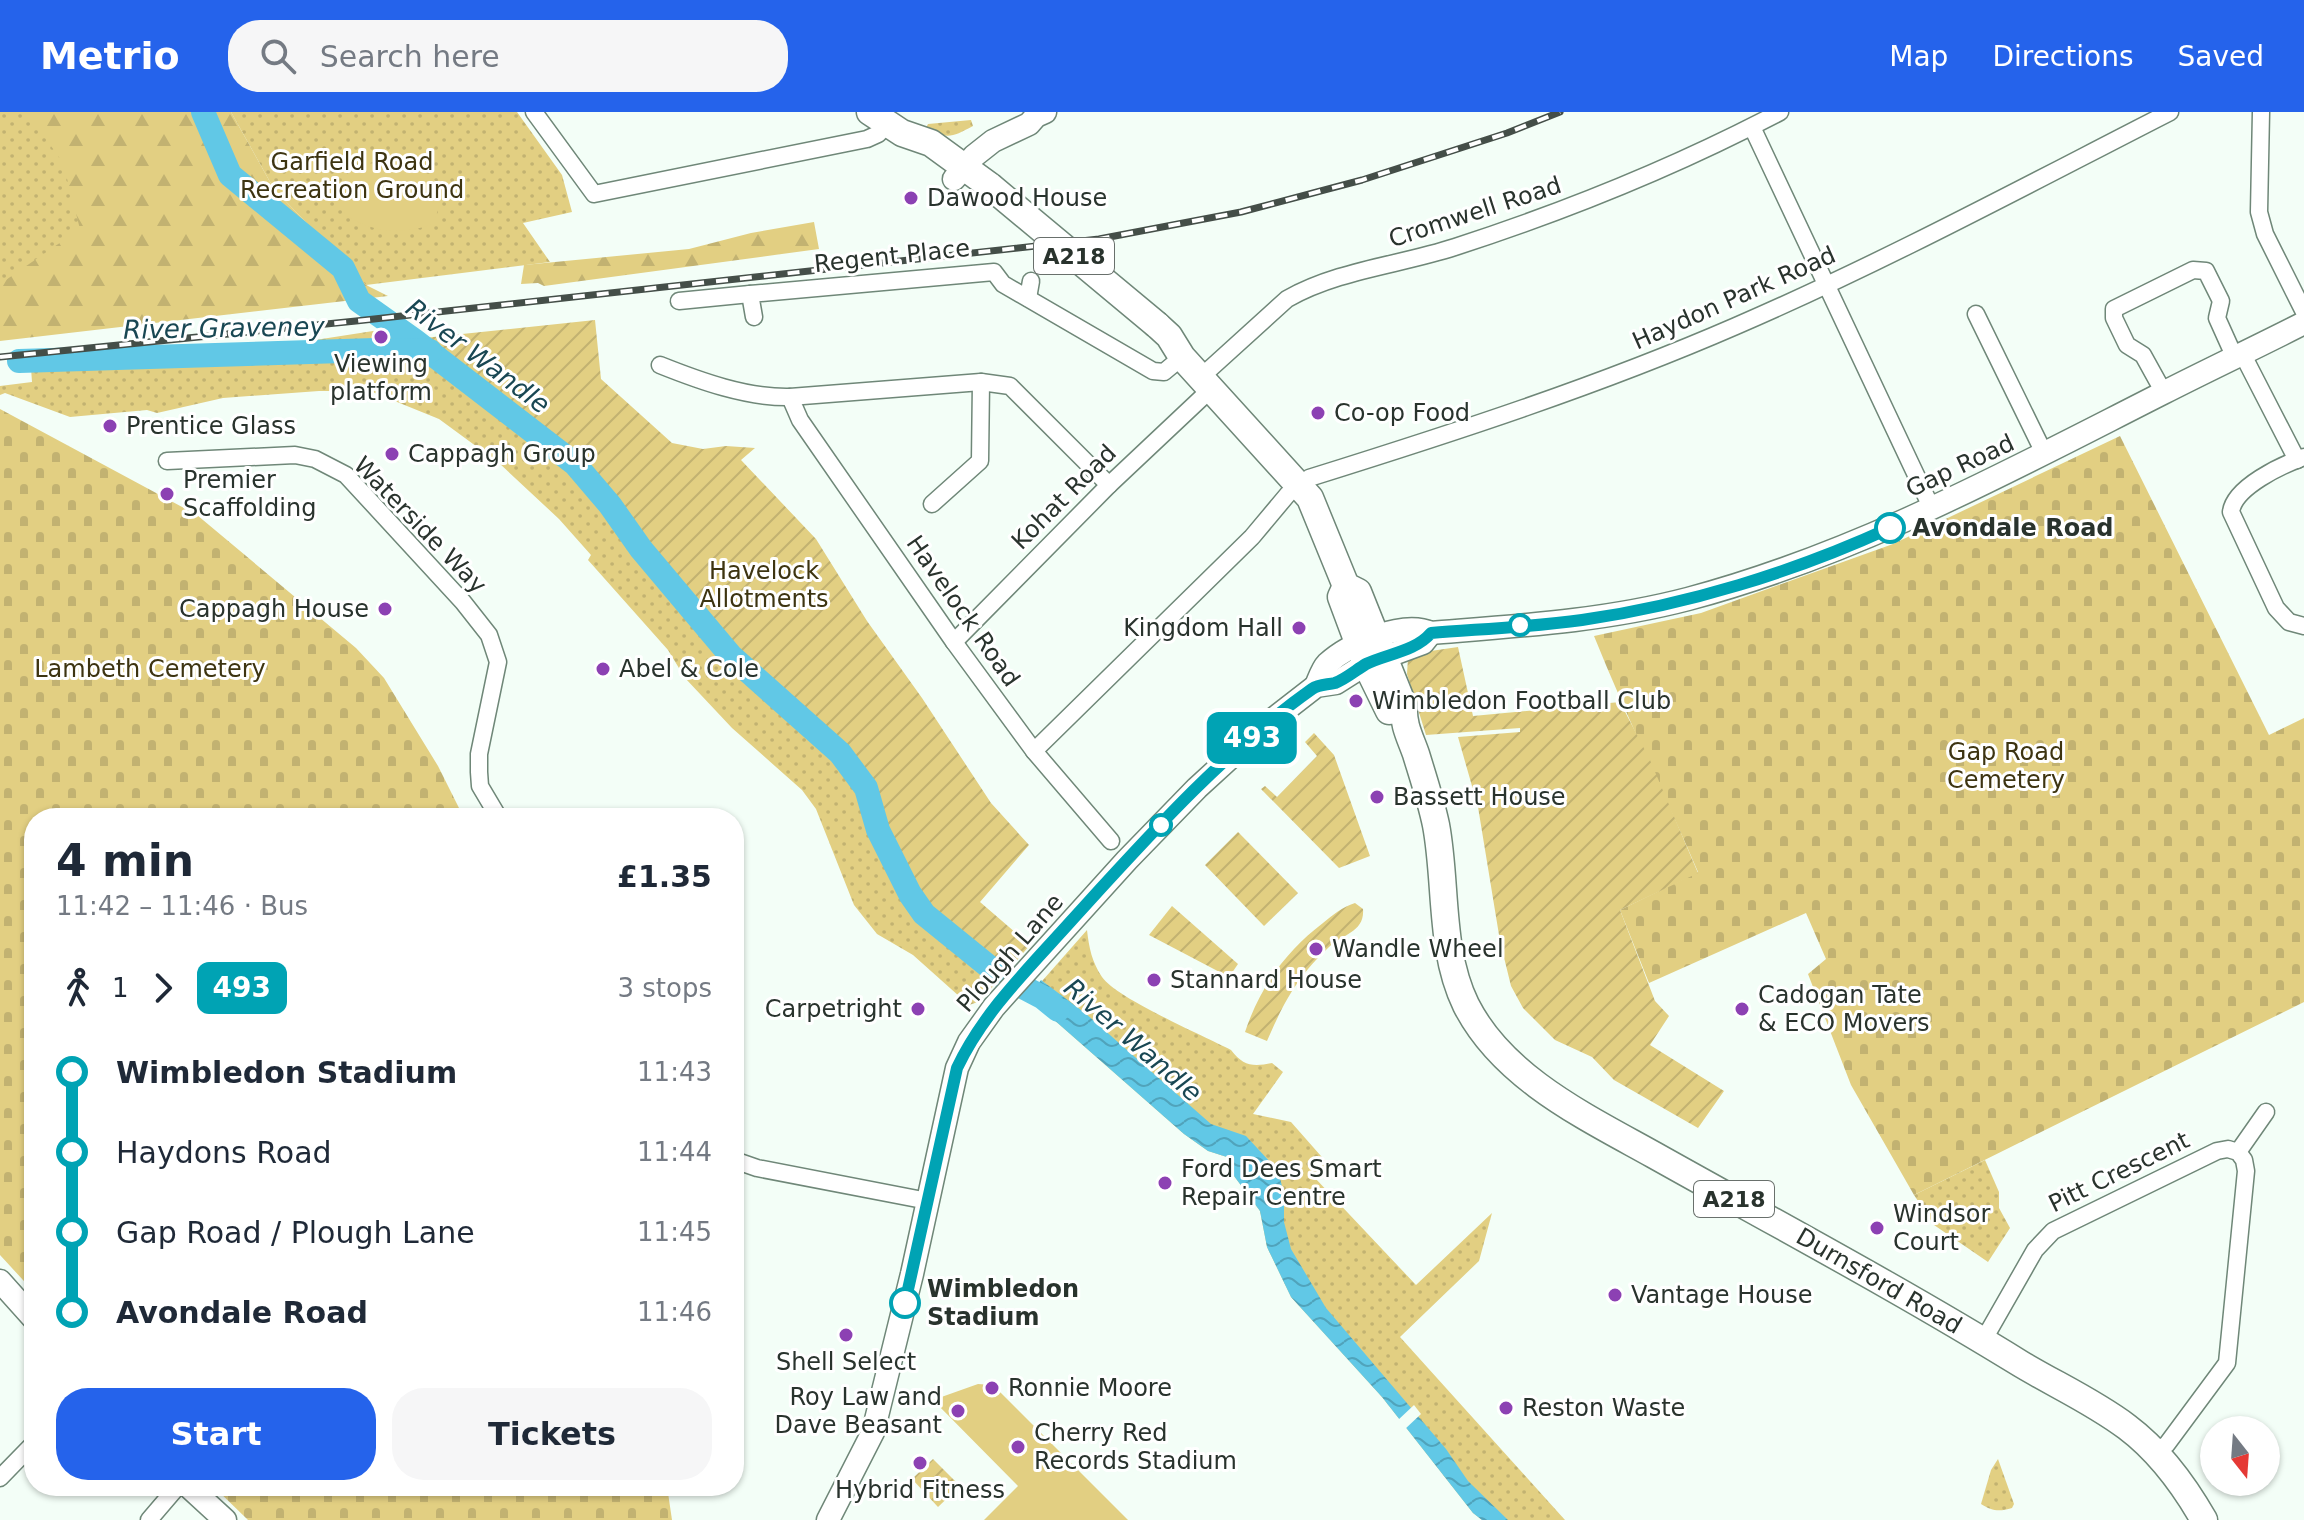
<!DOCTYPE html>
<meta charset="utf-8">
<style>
:root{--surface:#fff;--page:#f6f6f7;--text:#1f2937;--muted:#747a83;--accent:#2563eb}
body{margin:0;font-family:"DejaVu Sans",sans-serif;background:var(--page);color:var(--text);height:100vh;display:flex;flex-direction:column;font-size:30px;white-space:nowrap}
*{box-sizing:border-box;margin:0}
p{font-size:26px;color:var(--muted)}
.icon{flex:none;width:44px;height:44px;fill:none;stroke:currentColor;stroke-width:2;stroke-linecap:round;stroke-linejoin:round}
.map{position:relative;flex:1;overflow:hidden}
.panel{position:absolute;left:24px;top:696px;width:720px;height:688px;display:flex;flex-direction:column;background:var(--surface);border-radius:32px;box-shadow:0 2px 6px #0004}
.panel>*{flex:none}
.badge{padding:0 16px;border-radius:12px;font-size:28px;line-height:52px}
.needle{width:52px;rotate:163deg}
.buttons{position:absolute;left:2200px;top:1304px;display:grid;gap:16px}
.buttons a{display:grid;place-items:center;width:80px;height:80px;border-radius:50%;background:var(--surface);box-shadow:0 2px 6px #0004;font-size:40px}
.map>.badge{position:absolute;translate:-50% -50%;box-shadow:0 0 0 4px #fff}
.legs{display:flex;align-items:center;gap:12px;height:88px;padding:0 32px;font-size:26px}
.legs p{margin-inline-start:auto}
.summary{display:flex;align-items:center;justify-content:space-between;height:136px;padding:0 32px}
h1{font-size:44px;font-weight:800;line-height:60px}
.button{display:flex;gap:16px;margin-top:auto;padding:16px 32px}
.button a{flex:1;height:92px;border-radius:32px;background:var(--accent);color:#fff;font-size:32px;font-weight:800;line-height:92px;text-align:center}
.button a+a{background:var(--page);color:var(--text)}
ul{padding:0 32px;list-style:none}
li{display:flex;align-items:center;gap:28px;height:80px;font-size:30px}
li i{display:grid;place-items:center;width:12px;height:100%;margin:0 10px;background:currentColor}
li i::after{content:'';width:20px;height:20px;margin:-10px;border:6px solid;border-radius:50%;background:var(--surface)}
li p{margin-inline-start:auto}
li:first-child i{background:linear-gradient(#0000 50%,currentColor 0)}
li:last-child i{background:linear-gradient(currentColor 50%,#0000 0)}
header{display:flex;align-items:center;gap:48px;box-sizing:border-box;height:112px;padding:0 40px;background:var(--accent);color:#fff}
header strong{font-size:38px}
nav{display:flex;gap:44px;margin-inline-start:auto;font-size:28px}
.search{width:560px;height:72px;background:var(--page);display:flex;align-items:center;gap:20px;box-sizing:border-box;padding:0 28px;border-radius:32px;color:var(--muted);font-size:30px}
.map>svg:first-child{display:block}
</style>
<header>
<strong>Metrio</strong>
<div class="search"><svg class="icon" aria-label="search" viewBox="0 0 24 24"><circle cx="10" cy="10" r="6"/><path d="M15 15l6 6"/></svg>Search here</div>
<nav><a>Map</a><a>Directions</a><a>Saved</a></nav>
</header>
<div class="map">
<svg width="2304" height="1408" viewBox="0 0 2304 1408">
<defs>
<pattern id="grass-dots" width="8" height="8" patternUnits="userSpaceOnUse" patternTransform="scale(2)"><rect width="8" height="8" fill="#e2cf82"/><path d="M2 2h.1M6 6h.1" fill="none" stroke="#c2b271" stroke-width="1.8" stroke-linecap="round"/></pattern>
<pattern id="forest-firs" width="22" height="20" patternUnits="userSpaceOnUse" patternTransform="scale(2)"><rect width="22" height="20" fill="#e2cf82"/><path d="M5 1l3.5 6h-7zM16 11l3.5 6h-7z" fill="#c2b271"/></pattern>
<pattern id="cemetery-stones" width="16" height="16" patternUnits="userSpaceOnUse" patternTransform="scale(2)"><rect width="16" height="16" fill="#e2cf82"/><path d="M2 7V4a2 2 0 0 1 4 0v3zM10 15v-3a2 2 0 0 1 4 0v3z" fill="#c2b271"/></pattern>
<pattern id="garden-furrows" width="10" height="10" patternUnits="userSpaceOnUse" patternTransform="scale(2)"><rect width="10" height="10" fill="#e2cf82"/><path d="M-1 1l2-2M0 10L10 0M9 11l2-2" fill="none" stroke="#c2b271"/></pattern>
<pattern id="water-waves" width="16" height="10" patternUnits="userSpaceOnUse" patternTransform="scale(2)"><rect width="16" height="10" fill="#61c8e6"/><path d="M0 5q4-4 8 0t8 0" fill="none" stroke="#50a3bb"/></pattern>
</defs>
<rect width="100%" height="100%" fill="#f3fef7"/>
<!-- grass -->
<g fill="url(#grass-dots)">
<path d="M0,0H203L0,213Z"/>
<path d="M231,0H517L562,63L572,100L523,111L550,150L366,173L274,77Z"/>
<path d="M971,8L973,14C952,25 948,28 926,16L928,12Z"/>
<path d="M386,217L424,226L550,325L599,373L714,519L762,566L829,623L853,646L865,663L922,789L959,819L965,828L1004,863L978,890L969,893L913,843L877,822L854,793L816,697L802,678L732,616L685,566L668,538L588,448L591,443L559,407L499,351L439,307L370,279H319L223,286L157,301L147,298L70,305L5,281L0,283V274L32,270L31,256L270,235Z"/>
<path d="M1087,818C1089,836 1092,850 1102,865C1116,886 1204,924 1231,938C1243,954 1253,955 1272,951L1283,960L1253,1002L1291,1010L1328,1052L1315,1066L1416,1173L1492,1101L1479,1149L1400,1225L1565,1408H1482L1473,1401L1382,1285L1291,1185L1267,1135L1260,1099L1234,1064L1228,1049L1230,1046L1208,1039L1184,1022L1028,885Z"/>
<path d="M1985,1048L1999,1080V1096L2010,1116L1988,1150L1934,1113L1914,1083Z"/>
<path d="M1998,1347L2014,1392L2012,1396C1999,1400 1992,1399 1981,1392L1991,1358Z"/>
</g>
<!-- forest -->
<g fill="url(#forest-firs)">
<path d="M27,0H231L274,77L366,173L388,184L0,229V172L80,117L63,51Z"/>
<path d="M814,110L819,137L544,174L538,171L521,172L524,153L689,137L751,121Z"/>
</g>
<!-- cemetery -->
<g fill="url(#cemetery-stones)">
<path d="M0,297L197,403L356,536L384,566L438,654L464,706H34V1180L0,1143Z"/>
<path d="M2120,324L2269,623L2304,606V890L1914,1083L1851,973L1808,862L1826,847L1806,801L1649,871L1620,798L1698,760C1664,681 1626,604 1594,524L1701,501L1893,432Z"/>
<path d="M213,1374H667L672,1408H248Z"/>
</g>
<!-- garden -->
<g fill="url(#garden-furrows)">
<path d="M595,208L601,267L672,331L703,337L726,334L755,336L741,348L816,427L867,509L922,586L991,691L1029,733L980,790L1030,833L1004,863L965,828L959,818L923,789L865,663C825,607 761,571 715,520C673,473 640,417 597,371C545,316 483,273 424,226Z"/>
<path d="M1458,535L1473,604L1620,590L1650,648L1698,761L1620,798L1655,889L1669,904L1650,933L1724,979L1698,1016L1614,968L1592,945L1555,928L1523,896L1511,874L1500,829L1478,695L1458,625L1520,620V616L1426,623L1407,562L1408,546L1417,541Z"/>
<path d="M1314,621L1334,643L1370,744L1339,756L1261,677L1265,674L1277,685L1317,644L1305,630Z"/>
<path d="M1238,720L1298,781L1264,814L1205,753Z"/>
<path d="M1355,791L1363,797C1365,820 1343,822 1329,835C1297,865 1284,890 1267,929L1245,920C1260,875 1286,839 1323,811C1333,803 1342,795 1355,791Z"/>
<path d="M1172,794L1238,852L1229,865L1149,823Z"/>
<path d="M933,1347L960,1374L938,1395L912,1367Z"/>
</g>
<!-- pitch -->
<g fill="#e2cf82">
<path d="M383,50C406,54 423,56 440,73C440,84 440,101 432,111C428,115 419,116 414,117C387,122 369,117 345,103C339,63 343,54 383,50Z"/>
<path d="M978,1272L993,1273L1128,1408H984L1018,1374L933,1288Z"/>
</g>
<!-- water -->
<path fill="url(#water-waves)" d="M1041,868L1085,901L1211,1012L1246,1024L1271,1051L1280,1066L1284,1083V1110L1291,1137L1326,1196L1446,1337L1468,1369L1508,1408H1482L1473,1401L1382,1285L1291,1185L1267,1135L1260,1099L1234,1064L1228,1049L1230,1046L1208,1039L1184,1022L1028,885Z"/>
<!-- pier -->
<path fill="#f3fef7" d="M1414,1293L1421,1302L1404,1318L1397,1309Z"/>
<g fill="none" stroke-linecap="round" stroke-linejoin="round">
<!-- river -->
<g stroke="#61c8e6" stroke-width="24">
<path d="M203,0L230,63L343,156L359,189L414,228L575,352L610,393L641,437L731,544L840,641L866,676L878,718L910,782L924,802L998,862L1042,885L1058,898"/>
<path d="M19,249L375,238L430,239"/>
</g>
<defs>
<g id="street">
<path d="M534,0L594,82L867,27L878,22L888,11"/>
<path d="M2261,0L2259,100L2265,122L2304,200"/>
<path d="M1752,15L1932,397"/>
<path d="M1028,186L1031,169"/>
<path d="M679,189L750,182"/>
<path d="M1976,202L2045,343"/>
<path d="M754,205L750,182L994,160L1003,172L1153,259L1164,260L1182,245"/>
<path d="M2243,243L2297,348"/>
<path d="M660,253C700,269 747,286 790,285"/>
<path d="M1201,265L1287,187C1338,158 1400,153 1455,135C1566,99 1677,54 1780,0"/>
<path d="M2164,281L2143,243L2127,233L2114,206V197L2193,158L2206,159L2221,189L2217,206L2235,246"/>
<path d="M2304,345C2282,353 2234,375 2231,400L2276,496L2289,510L2304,514"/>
<path d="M167,349L295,343L315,347L346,363L463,490L489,523L498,550L479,642V660L480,674L499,706"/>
<path d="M1109,373L1010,274L981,270L790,285L800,308L954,530L1034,639L1111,729"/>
<path d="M932,392L980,349L981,270"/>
<path d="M954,530L1109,373L1211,277"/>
<path d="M1034,639L1252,425L1288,382L1309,366C1453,321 1598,274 1736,214C1884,150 2027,73 2170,0"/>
<path d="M2238,1040L2266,1000"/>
<path d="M734,1048L757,1056L928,1089"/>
<path d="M1983,1229L2035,1138L2053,1119L2217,1039L2228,1037L2238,1040L2244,1048L2246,1059L2227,1251L2167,1332L2155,1341"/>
<path d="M0,1366L34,1331"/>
<path d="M149,1408L178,1374"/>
</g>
<g id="secondary">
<path d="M954,67L974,44L993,29L1029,12L1036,4L1045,0"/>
<path d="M1316,574C1319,567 1322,557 1327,552C1349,532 1403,508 1431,521C1517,514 1604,509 1688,487C1857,442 2009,359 2163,281C2210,257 2257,235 2304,211"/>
<path d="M0,1169L34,1207"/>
<path d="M188,1374L225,1408"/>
<path d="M828,1408L873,1320L912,1162L957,956L969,930L994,895L1127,748L1197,676L1267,612L1316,574L1336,571L1366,552L1423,531L1431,521"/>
</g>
<g id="primary">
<path d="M870,0L902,21L931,31L990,74"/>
<path d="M1157,213L1169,224L1182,245L1310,386L1346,474L1358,480L1404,595C1403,613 1410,625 1416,642C1423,665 1431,689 1436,713C1447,771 1439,838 1466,893C1503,966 1586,1005 1654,1043C1777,1112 1901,1178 2021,1252C2056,1273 2094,1290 2127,1315C2159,1339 2184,1373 2204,1408"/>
<path d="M1346,474L1341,485L1366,552L1389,599"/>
</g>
</defs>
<!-- street casing -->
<use href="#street" stroke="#6f8778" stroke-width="19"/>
<!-- secondary casing -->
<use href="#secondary" stroke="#6f8778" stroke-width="25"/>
<!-- primary casing -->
<use href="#primary" stroke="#6f8778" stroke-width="29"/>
<!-- street -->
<use href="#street" stroke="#fff" stroke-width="16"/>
<!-- secondary -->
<use href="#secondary" stroke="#fff" stroke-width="22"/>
<!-- primary -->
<use href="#primary" stroke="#fff" stroke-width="26"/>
<defs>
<path id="rail" d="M0,245L356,209L1099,127L1241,100L1362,68L1507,21L1560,0"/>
</defs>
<!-- rail casing -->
<use href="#rail" stroke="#444e48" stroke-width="7"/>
<!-- rail -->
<use href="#rail" stroke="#fff" stroke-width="4" stroke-dasharray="12" stroke-linecap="butt"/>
<defs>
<path id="primary-bridge" d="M990,74L1157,213"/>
</defs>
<!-- primary-bridge casing -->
<use href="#primary-bridge" stroke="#6f8778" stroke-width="29" stroke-linecap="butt"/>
<!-- primary-bridge -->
<use href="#primary-bridge" stroke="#fff" stroke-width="26"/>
</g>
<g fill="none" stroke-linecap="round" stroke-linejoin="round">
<defs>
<path id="line-1" d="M905,1191L957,956C984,899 1030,855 1072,808C1144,729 1224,639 1312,577C1319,572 1327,573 1335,571C1346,567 1356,558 1366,552C1387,542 1416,539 1431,521C1481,517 1532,515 1582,508C1687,493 1794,460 1890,416"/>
</defs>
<!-- line-1 casing -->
<use href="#line-1" stroke="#fff" stroke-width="18"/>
<!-- line-1 -->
<use href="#line-1" stroke="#00a3b4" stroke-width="12"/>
</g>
<!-- markers -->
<g fill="#8c41b3" stroke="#fff" stroke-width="3">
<circle cx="911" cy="86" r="8"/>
<circle cx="381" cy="225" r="8"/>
<circle cx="1318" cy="301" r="8"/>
<circle cx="110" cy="314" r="8"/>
<circle cx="392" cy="342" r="8"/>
<circle cx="167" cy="382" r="8"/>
<circle cx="385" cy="497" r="8"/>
<circle cx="1299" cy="516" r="8"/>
<circle cx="603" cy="557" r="8"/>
<circle cx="1356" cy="589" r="8"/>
<circle cx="1377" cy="685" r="8"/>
<circle cx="1316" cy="837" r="8"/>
<circle cx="1154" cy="868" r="8"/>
<circle cx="918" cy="897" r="8"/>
<circle cx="1742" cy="897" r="8"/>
<circle cx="1165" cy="1071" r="8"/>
<circle cx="1877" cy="1116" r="8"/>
<circle cx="1615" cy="1183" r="8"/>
<circle cx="846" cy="1223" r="8"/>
<circle cx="992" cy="1276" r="8"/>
<circle cx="1506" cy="1296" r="8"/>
<circle cx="958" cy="1299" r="8"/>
<circle cx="1018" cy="1335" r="8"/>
<circle cx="920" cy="1351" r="8"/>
</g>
<g fill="#fff" stroke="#00a3b4" stroke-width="4">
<circle cx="1890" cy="416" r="14"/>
<circle cx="1520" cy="513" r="10"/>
<circle cx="1161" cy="713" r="10"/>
<circle cx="905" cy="1191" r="14"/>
</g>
<g text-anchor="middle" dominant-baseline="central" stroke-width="6" stroke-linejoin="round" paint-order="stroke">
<!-- shield labels -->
<g fill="#fff" stroke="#69706c" stroke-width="2">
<rect x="1034" y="126" width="80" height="36" rx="6"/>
<rect x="1694" y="1069" width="80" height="36" rx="6"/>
</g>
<g font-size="22" font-weight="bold" fill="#29332d">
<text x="1074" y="144">A218</text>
<text x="1734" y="1087">A218</text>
</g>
<!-- park labels -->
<g font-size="24" fill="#3d3411" stroke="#fff">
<text x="352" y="50">Garfield Road<tspan x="352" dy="28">Recreation Ground</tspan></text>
<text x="764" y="459">Havelock<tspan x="764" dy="28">Allotments</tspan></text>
<text x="150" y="557">Lambeth Cemetery</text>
<text x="2006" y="640">Gap Road<tspan x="2006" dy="28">Cemetery</tspan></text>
</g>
<!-- poi labels -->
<g font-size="24" fill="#29332d" stroke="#fff" text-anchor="start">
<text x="927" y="86">Dawood House</text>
<text x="381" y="252" text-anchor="middle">Viewing<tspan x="381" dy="28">platform</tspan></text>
<text x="1334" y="301">Co-op Food</text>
<text x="126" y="314">Prentice Glass</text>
<text x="408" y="342">Cappagh Group</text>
<text x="183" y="368">Premier<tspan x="183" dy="28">Scaffolding</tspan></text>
<text x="369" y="497" text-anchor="end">Cappagh House</text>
<text x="1283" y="516" text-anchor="end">Kingdom Hall</text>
<text x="619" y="557">Abel &amp; Cole</text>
<text x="1372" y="589">Wimbledon Football Club</text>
<text x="1393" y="685">Bassett House</text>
<text x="1332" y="837">Wandle Wheel</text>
<text x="1170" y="868">Stannard House</text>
<text x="1758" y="883">Cadogan Tate<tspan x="1758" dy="28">&amp; ECO Movers</tspan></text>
<text x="902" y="897" text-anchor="end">Carpetright</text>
<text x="1181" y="1057">Ford Dees Smart<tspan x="1181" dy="28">Repair Centre</tspan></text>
<text x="1893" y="1102">Windsor<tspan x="1893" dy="28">Court</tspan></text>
<text x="1631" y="1183">Vantage House</text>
<text x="846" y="1250" text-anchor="middle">Shell Select</text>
<text x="1008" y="1276">Ronnie Moore</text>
<text x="942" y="1285" text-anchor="end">Roy Law and<tspan x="942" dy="28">Dave Beasant</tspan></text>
<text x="1522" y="1296">Reston Waste</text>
<text x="1034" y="1321">Cherry Red<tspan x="1034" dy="28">Records Stadium</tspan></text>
<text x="920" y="1378" text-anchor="middle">Hybrid Fitness</text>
</g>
<!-- street labels -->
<g font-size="24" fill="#29332d" stroke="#fff">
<text transform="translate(1475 100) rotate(-18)">Cromwell Road</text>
<text transform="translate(892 144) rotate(-6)">Regent Place</text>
<text transform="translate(1734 186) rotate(-24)">Haydon Park Road</text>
<text transform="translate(1960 354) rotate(-25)">Gap Road</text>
<text transform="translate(1064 385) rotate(-45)">Kohat Road</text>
<text transform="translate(420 413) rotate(46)">Waterside Way</text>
<text transform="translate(963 499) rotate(55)">Havelock Road</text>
<text transform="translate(1010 841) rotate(-49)">Plough Lane</text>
<text transform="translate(2119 1060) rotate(-26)">Pitt Crescent</text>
<text transform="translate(1879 1169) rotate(30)">Durnsford Road</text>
</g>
<!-- stop labels -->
<g font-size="24" font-weight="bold" fill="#29332d" stroke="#fff" text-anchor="start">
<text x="1912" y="416">Avondale Road</text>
<text x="927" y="1177">Wimbledon<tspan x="927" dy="28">Stadium</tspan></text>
</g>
<!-- water labels -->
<g font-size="26" font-style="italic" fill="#194753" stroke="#fff">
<text transform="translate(224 216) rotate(-1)">River Graveney</text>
<text transform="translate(478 244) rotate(37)">River Wandle</text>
<text transform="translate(1133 928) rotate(41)">River Wandle</text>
</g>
</g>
</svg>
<div class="buttons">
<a><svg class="needle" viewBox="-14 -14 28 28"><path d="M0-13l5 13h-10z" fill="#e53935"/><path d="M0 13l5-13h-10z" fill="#747a83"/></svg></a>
</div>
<b class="badge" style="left:1252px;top:626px;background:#00a3b4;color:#fff">493</b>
<section class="panel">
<div class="summary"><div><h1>4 min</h1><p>11:42 – 11:46 · Bus</p></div><b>£1.35</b></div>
<div class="legs"><svg class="icon" aria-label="walk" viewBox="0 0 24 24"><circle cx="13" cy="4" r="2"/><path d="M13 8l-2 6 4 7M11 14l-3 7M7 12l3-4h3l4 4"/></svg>1<svg class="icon" aria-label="forward" viewBox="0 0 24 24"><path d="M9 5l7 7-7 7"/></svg><b class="badge" style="background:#00a3b4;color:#fff">493</b><p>3 stops</p></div>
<ul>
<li><i style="color:#00a3b4"></i><b>Wimbledon Stadium</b><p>11:43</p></li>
<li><i style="color:#00a3b4"></i><span>Haydons Road</span><p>11:44</p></li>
<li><i style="color:#00a3b4"></i><span>Gap Road / Plough Lane</span><p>11:45</p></li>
<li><i style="color:#00a3b4"></i><b>Avondale Road</b><p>11:46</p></li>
</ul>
<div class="button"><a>Start</a><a>Tickets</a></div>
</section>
</div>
